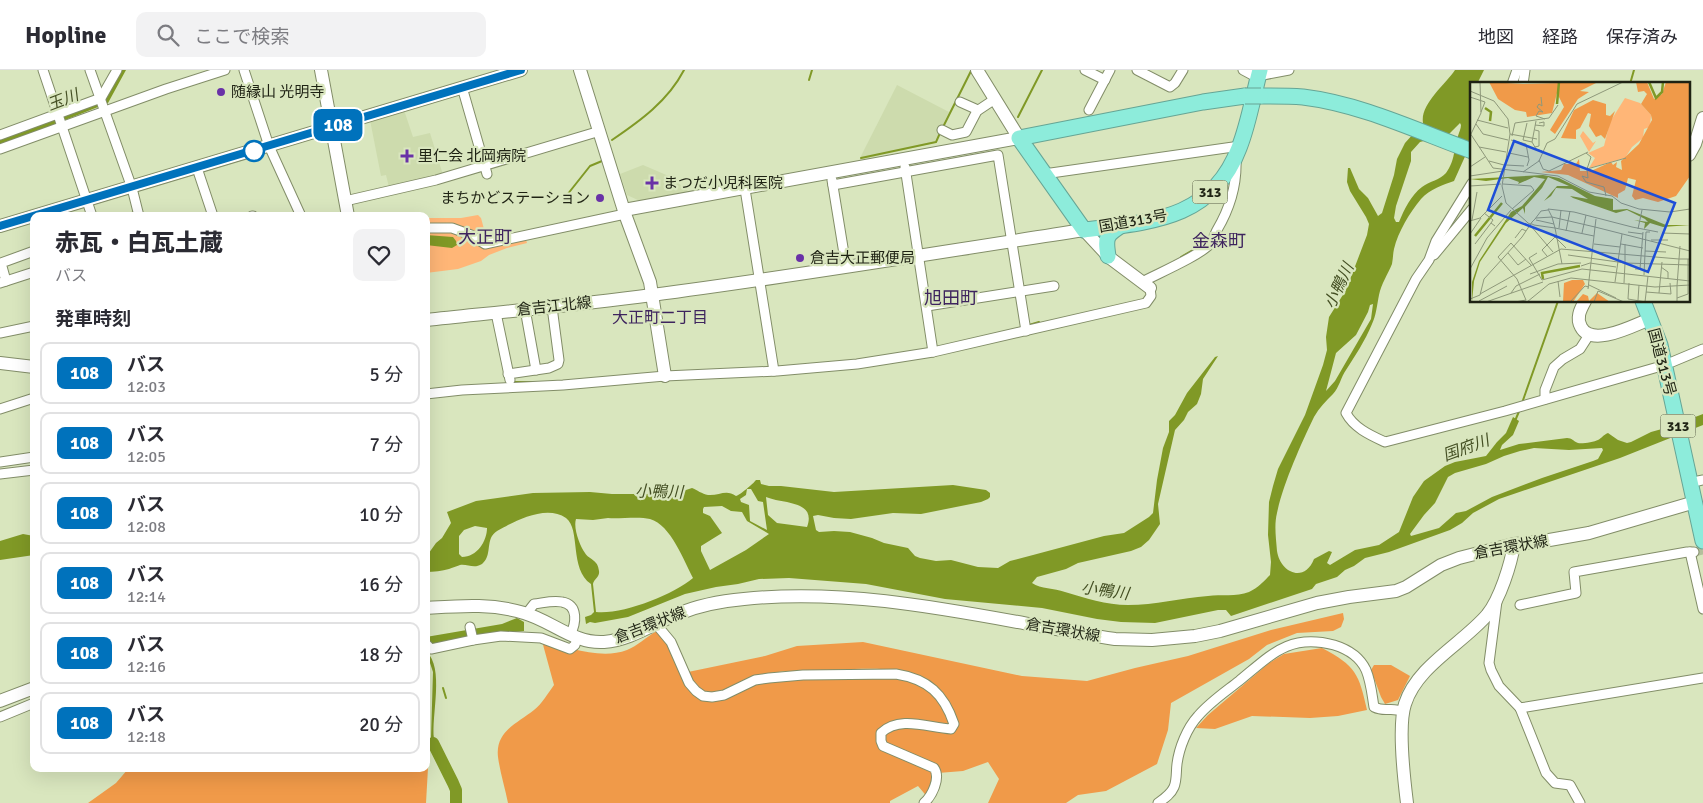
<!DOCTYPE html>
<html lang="ja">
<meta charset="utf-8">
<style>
:root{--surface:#fff;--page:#f2f2f3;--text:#2b2b33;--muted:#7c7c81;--line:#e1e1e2}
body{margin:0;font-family:Signika,"Noto Sans JP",sans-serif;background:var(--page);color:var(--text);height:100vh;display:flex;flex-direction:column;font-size:19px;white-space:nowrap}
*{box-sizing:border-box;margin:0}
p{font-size:16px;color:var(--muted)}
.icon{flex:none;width:28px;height:28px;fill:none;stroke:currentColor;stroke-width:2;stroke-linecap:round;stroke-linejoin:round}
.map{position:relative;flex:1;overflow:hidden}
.panel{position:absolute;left:30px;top:142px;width:400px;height:560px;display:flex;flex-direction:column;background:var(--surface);border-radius:10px;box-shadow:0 5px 20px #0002}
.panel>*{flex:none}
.badge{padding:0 10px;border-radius:8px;font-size:18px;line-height:32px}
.map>.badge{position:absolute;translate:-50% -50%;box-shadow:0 0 0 2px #fff}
h2{padding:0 25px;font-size:19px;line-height:45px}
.round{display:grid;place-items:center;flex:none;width:52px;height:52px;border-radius:10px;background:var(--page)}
.overview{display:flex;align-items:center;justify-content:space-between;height:85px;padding:0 25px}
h1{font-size:24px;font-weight:800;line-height:38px}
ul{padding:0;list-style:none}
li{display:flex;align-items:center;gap:15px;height:62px;margin:0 10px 8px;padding:0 15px;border:2px solid var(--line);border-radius:10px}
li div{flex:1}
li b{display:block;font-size:19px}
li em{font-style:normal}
li .badge{min-width:55px;font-weight:700;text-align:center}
header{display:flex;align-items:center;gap:30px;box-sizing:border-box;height:70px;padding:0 25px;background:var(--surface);border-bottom:1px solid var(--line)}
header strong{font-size:24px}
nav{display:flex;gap:28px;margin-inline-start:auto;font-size:18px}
.search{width:350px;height:45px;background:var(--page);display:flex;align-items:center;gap:12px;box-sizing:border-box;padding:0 18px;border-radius:10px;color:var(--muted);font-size:19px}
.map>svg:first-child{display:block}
</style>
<header>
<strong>Hopline</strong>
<div class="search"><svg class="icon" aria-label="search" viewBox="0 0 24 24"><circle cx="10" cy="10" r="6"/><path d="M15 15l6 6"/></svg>ここで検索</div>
<nav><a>地図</a><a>経路</a><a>保存済み</a></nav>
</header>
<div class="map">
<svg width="1703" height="733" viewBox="0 0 1703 733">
<rect width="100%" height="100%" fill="#d9e6be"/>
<!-- built -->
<g fill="#cddbad">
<path d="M897,15L949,42L934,73L860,90V88Z"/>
<path d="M404,40L413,67L430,63L443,105L389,117L386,105L381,106L370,50Z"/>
<path d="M643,95L671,107L688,121L640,131L627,125L620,104Z"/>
</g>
<!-- green -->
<path fill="#ffb677" d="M478,145L481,148L487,170L524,163L527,173L507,178L489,185L481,191L458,199L426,203V148H461Z"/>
<!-- forest -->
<g fill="#f09a49">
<path d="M1343,543L1344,549L1341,557L1333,561L1297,563L1267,575L1249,589L1171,633L1168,660L1157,694L1106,721L1078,725L1066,733H988L999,709L988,692L963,701L938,703L929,729L918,716L890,731V733H508C505,718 500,702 498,687C495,661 518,653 534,640C542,634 548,623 554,615L542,571C567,577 601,590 627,580C637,576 647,567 656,561C680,573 674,613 697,627H728L758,613L795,609L848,607L895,608L928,611C899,593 849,600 816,601C800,601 781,600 766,604C748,608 731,624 713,623C699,623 694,612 688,602L765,586L797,576L863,572L1022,606L1087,611L1135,598L1188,586L1271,560Z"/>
<path d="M1322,578C1356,596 1359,604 1367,640L1338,646L1310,648L1252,646L1215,659L1196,658L1208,645L1269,593L1284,584Z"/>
<path d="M1374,595H1391L1410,606L1398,630L1385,634L1381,627L1371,600Z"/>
<path d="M426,690L428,698L426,733H88L116,713L128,699H426Z"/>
</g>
<!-- water -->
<g fill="#809926" fill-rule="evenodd">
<path d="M121,0H126L108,33L0,76V69L98,33Z"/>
<path d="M1455,0H1484L1477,14H1472L1470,28L1472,32V71L1454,111C1443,115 1430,119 1421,129C1410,142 1398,162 1394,179C1393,183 1393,189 1392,194C1388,204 1381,214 1379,225C1377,235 1376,246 1372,254C1365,271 1355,286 1346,300C1341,307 1339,318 1333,324C1326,331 1319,338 1314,347C1301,374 1283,414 1277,443C1274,455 1276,468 1277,481C1280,502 1304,514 1314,489L1329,481L1332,482L1327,493L1330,495L1355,480L1379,475L1399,462L1413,427L1424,411L1445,396L1455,392L1486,386L1497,372L1506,363L1513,347L1519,351L1513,365L1502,375L1500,380L1519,374L1567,368C1572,368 1573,371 1578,373C1582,374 1594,372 1598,370C1602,368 1603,365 1608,363L1618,370L1627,373L1631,372L1651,362L1669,357L1703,344V355L1620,388L1499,429L1473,443L1462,453L1450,460L1389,482L1365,488L1354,496L1345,500L1337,507L1316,514L1312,519L1231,546L1226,540H1218L1155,553L1121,552L1097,549L1042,538L945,529L866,514L789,508L759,509L738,514L716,517L685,524L628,547L595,553L590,552L586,554L585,547L591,545L594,542L591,514C569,499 581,459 566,448C549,436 524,447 508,455C503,458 495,461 492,466C487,474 491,487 482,494C474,499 468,494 460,495C457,496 452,498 449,499C442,501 434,502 426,502V487L436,473L442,468L451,453L447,442L476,431L533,423L590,422L612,424H646L680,422L692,418C697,420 702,424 708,425C719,426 726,419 736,426C740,425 753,414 756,410H760L761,414L769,416H781L834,422L953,415L986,420L990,423V427L988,429L981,432L921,444L893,443L851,449L834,448L818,445L813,446L816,460L819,462L834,461L850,462L872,468L884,473L908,478L915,486L920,488L936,491L951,490L978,497L998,498L1010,491L1033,485L1104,466L1124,463L1149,447L1153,443L1157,410L1163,378L1169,362V351L1175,345L1187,323L1215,287L1218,286L1203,309L1201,324L1197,334L1188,342L1184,350L1175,360L1158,434L1160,454L1149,470L1141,477L1131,481L1078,493L1066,499L1037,507L1032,513C1041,519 1054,518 1065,522C1085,528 1106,535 1128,535C1155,535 1181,528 1208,526C1221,524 1236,527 1249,522C1258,518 1264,511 1270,505L1271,492L1268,465L1269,432L1273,416L1278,399L1305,345L1323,295L1327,280L1326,267L1329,247L1346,220L1367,165L1369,154L1366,147L1350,121L1347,112L1348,98H1350L1359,119L1368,128L1378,146L1382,143L1394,105L1397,89L1405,73L1423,53C1420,34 1445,15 1455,0ZM1460,53L1461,55C1461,59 1459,62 1458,66C1453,80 1456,89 1446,103C1440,110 1430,111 1422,117C1411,125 1404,140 1399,152H1396L1394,148L1396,136L1411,91V82L1420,72L1449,64ZM1373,234L1371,249L1335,311L1326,321L1336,283L1356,265L1368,242L1370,235ZM1534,378L1569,380L1602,378L1603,380L1598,389L1593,391L1542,408L1492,427L1466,441L1456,443L1439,458L1411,466L1410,464L1424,445L1435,433L1448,407L1455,403L1486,394L1504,386L1520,381ZM747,419H751L758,431L763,432L767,460L750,451L749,435L741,432L740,429L746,425ZM766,427C782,434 817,430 807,457L777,453L768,445ZM722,436L731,441L742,442L747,451L769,464L746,480L710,500L701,481V476L722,463L710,446L703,443V439L704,437ZM608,448C620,449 639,446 650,449C671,455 684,491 693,508C673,525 622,545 596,542L593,514C594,509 600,507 599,501C598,489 589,490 585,483C580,476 573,458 576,449L593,450ZM475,456L487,458C487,471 477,487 462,487L459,484V466L464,460Z"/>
<path d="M426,165L453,167L456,171L457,175L452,178L426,175Z"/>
<path d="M23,464L34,466V485L0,490V471Z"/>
<path d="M517,548L524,552V561L466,567L434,574L426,572V567L502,554Z"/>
<path d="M426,581C445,598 431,645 434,669C434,676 439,682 441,688L439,689L431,668L433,602Z"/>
</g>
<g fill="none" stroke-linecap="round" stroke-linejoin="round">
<!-- stream -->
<g stroke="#809926" stroke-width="2">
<path d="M809,10L812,0"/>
<path d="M1630,14L1634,0"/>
<path d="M1018,47L1042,0"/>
<path d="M943,57L971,1"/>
<path d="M612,70C640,51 668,31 684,0"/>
<path d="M861,88L936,72L940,63"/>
<path d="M567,125L590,96L602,91"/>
<path d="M121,146L135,142"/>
<path d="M1181,187L1205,173"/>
<path d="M1029,255L1039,252"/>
<path d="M511,312H539"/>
<path d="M1522,333L1558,231"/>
<path d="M1515,351L1520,339"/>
<path d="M443,618L446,628"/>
</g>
<!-- river -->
<path stroke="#809926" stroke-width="12" d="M433,673L453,713L456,720V733"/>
<!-- street-tunnel -->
<path stroke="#b4bf9c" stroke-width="9" stroke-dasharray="9 4.5" stroke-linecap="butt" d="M1694,482L1703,480"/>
<defs>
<g id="street">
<path d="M43,0L92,146"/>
<path d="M90,0L132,118L139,146"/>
<path d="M244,0L269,76L301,146"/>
<path d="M1085,0L1105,10"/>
<path d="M1137,0L1170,17L1175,13L1183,0"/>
<path d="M1243,0L1258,8"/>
<path d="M1258,6L1289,0"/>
<path d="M1512,14L1517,0"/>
<path d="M1523,14L1525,0"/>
<path d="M462,17L487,104"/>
<path d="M960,32L978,40"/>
<path d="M1089,40L1110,0"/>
<path d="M942,60L952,65L966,62L977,41L995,29"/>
<path d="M0,65L101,28L117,0"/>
<path d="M0,79L166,19L225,0"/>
<path d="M905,97L933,282"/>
<path d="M197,98L213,146"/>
<path d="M1044,104L1240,76"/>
<path d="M832,110L846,196"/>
<path d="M1472,113L1436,171L1429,190L1416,209L1346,343C1354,358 1370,365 1385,372L1505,341L1658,297"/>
<path d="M833,115L998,85L1026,261"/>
<path d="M745,119L774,301"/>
<path d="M345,131L436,110L600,61"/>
<path d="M252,146H253"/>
<path d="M426,158H452L471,165L485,174L625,144"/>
<path d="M1434,185L1472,139"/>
<path d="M6,211L1,193L34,181"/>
<path d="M1142,212C1159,203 1199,186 1210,174C1213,170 1215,164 1217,160C1230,138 1237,116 1236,90"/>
<path d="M0,213L34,202"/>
<path d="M927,236L1054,216"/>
<path d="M525,239L536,300"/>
<path d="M496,243L510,310"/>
<path d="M0,263L34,256"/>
<path d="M1672,292L1703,279"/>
<path d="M508,304L549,298L558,294L559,290L552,237"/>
<path d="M426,324L462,320L563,315L665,306L777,301L857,294L933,282L1146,233L1151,226L1150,218"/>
<path d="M1545,329V320L1554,297L1563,289L1580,279L1589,265"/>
<path d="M0,339L34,328"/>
<path d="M0,392L34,387"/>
<path d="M0,404L34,400"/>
<path d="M1698,411L1703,410"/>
<path d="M1690,482L1703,539"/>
<path d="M1497,531L1489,593L1491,600L1499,616L1520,638L1546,703L1555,713L1570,715L1580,733"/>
<path d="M1520,535L1576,523L1574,502L1687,482H1694"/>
<path d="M527,543L534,534C543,533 553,530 562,532C579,535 576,554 570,565"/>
<path d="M656,554L671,572L689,613L696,621L703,626L712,627L724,625L755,610L769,608L803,605L896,604C928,609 944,624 954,654L951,659C929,658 900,645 881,663V671L883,676L934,698C941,708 932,726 924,733"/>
<path d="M470,557L473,570"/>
<path d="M426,574L431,579L473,570L501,566L541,568L570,579L575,575L577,568"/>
<path d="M1520,638L1703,608"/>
<path d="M0,647L34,633"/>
<path d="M1158,733C1165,728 1171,724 1174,717C1177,710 1176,701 1177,694C1179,678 1187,658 1198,646C1210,632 1225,622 1239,611C1271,585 1289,563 1334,575C1347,579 1360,587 1366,600C1371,612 1372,625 1374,637C1386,643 1391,636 1403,642"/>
</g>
<g id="secondary">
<path d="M321,0L348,146"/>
<path d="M580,0L625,144L650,212L665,306"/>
<path d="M1689,85L1695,74L1703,48"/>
<path d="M624,140L1019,68L977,0"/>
<path d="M0,156L521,0"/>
<path d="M1585,231C1580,240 1576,248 1581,257C1592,278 1634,255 1650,249"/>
<path d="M426,250C502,242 577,235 652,225C797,206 940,182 1084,160L1110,188L1150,218"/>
<path d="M0,293L34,297"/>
<path d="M426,538C459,536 492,533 524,543C552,551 574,574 604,572C631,570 654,553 678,544C699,535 721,531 744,529C868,516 992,550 1115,569L1152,570L1195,566L1220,561L1317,533L1349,527L1396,521L1406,517L1441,495L1459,488L1514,474L1538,472L1589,463L1695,432"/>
<path d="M0,631L34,618"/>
<path d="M1407,733C1404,709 1398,655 1405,634C1417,596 1462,574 1487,545C1500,529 1511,494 1514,474"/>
</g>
<g id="highway">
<path d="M1245,26L1203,32L1019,68L1084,160C1150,152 1212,150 1239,78C1249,53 1253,26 1260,0"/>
<path d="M1261,26C1275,26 1289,26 1303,27C1361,34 1417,61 1472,81"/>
<path d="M1108,186C1105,167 1106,165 1122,155"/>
<path d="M1643,231L1660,275L1703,471"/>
</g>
</defs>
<!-- street casing -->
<use href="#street" stroke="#828d68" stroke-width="11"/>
<!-- secondary casing -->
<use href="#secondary" stroke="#828d68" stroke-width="14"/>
<!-- highway casing -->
<use href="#highway" stroke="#66a595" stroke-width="17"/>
<!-- street -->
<use href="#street" stroke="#fff" stroke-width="9"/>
<!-- secondary -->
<use href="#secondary" stroke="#fff" stroke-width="12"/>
<!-- highway -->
<use href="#highway" stroke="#8decdb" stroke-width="15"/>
<defs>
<path id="highway-bridge" d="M1245,26H1261"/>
</defs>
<!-- highway-bridge casing -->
<use href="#highway-bridge" stroke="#66a595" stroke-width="17" stroke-linecap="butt"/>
<!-- highway-bridge -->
<use href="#highway-bridge" stroke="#8decdb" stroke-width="15"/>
</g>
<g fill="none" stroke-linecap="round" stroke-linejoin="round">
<defs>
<path id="line" d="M0,156L521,0"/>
</defs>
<!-- line casing -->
<use href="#line" stroke="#fff" stroke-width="11"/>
<!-- line -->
<use href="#line" stroke="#0072bc" stroke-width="8"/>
</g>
<!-- markers -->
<g fill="#6931a7" stroke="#d9e6be" stroke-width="2">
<circle cx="221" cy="22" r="5"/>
<path d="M404.5 78.5h5v5h5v5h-5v5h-5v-5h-5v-5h5z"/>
<path d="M649.5 105.5h5v5h5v5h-5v5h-5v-5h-5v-5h5z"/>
<circle cx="600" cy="128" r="5"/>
<circle cx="800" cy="188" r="5"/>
</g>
<circle fill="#fff" stroke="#0072bc" stroke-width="2.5" cx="254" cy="81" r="10"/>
<g text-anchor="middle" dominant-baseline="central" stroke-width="4.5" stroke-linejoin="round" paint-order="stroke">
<!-- shield labels -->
<g fill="#d9e6be" stroke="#565d46" stroke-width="1">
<rect x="1192.5" y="110.5" width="35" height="23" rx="4"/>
<rect x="1660.5" y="344.5" width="35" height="23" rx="4"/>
</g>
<g font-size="14" font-weight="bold" fill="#1e2213">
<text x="1210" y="122">313</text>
<text x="1678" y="356">313</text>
</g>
<!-- poi labels -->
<g font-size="15" fill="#1e2213" stroke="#d9e6be" text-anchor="start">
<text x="231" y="22">随縁山 光明寺</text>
<text x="418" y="86">里仁会 北岡病院</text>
<text x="663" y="113">まつだ小児科医院</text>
<text x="590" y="128" text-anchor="end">まちかどステーション</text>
<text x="810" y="188">倉吉大正郵便局</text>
</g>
<!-- street labels -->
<g font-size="15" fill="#1e2213" stroke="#d9e6be">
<text transform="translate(1133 151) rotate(-10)">国道313号</text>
<text transform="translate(554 236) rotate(-6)">倉吉江北線</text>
<text transform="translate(1662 292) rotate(75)">国道313号</text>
<text transform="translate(1511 477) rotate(-10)">倉吉環状線</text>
<text transform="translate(650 555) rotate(-21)">倉吉環状線</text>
<text transform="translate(1063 560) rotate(10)">倉吉環状線</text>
</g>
<!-- water labels -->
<g font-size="16" font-style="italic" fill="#444f23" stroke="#d9e6be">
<text transform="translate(63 30) rotate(-21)">玉川</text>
<text transform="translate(1339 216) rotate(-65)">小鴨川</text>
<text transform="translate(1466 378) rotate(-20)">国府川</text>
<text transform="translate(659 422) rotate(1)">小鴨川</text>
<text transform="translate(1105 521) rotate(8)">小鴨川</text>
</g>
<!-- neighbourhood labels -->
<g font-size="16" fill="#3e245e" stroke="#d9e6be">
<text x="660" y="248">大正町二丁目</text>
</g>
<!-- quarter labels -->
<g font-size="18" fill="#3e245e" stroke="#d9e6be">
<text x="485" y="167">大正町</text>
<text x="1219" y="171">金森町</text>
<text x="951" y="228">旭田町</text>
</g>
</g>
<!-- overview -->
<g transform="translate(1470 12)">
<rect width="220" height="220" fill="#d9e6be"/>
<path d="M155,16L170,21L181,33L180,45L174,47L173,56L162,65L155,76L119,86L125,76L118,71L134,64L140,40ZM113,49L123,61L126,59L119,70L110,54Z" fill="#ffb677"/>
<path d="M19,0L53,2L128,0L110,9L119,10L108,17L85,52L80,48L94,25L87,11L82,31L57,35L56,30L45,28L28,17ZM166,0H177L184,17L192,12L196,0H220V94L206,114L188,120L173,116L165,118L162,114L166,98L158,96L155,108L148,112V116L98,93L71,90L91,88L94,82H106L109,77L110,89H121L141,80L143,83L147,80L146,85L152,88L151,79L169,62L182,38L181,33L171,22L177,12L174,9L168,10ZM123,18L136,22V33L140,34L145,29L135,57L131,53L126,55L119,44L121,32L118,31L110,46L106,48V57L91,56L104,28ZM102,198H113L115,202L103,220H93L94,201ZM127,211L140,220H106L113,212L118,214L119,219Z" fill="#f09a49"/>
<path d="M73,93L89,96L125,114L143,117V128L157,127L196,143H220L193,145L180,141L174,147L175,141L164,138L178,140L175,137L157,128L146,131L103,116L100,114L118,117L102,107L86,106L81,114L74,119L87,104H99L78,95L72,106L55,125V132L53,126L36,141L10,180L4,199L2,220V200L9,179L41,130L52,124L75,97L64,95L48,102L49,100L38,96L16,99L0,97Z" fill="#809926"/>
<path fill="none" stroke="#809926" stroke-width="2.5" d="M179,0L186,16L192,10L193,0M87,22L89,0M15,26L21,30L20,39M5,154L32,121M73,197L72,191L110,184"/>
<path fill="none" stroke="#8e987a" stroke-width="1" d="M0,9L24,19L38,37L40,52L32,104L36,121L57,140L58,141L60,142H62L64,143L85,146L82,135L66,136L62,140L52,155L44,164L14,197L10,213L0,217M0,15L15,20L11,30M71,15L72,24L69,22L67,25L73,30L69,29L66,34L75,37M7,38L38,46M66,39L62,60L66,67L72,69M57,41L53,58L62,60M6,42L13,52L38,58M65,43L74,44V40L69,41M65,48L69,49V64L65,65M0,51L23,86L88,94L119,110L142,114L151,121L169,127L200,130L220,127M1,52L11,31L10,0M40,52L67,57M42,54L45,41L79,36L88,23M41,58L56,62L59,78L57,84M9,65L36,70M39,71L58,75M116,71L121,75L117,87M69,78L73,87L79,89L118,70M19,79L34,83M36,83L54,84M0,85L15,75M53,90L69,79L77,61L85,57L107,22L153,0M0,94L33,89M33,102L61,104L64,108L42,127M0,104L31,102M136,114L134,105L116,100L112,94L118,96L117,87L156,76M14,131L23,138L21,141M65,137L71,129L78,128M126,137L125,145L82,135L78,127L104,130L162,145M2,138L7,110M66,138L84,142M0,139L10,136L32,114M60,143L83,170M162,145L188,150M85,146L92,182M85,146L124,154L125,145L220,169M89,146L91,128M168,147L172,128M96,149L100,129M158,150L173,152M112,151L116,133M192,151L220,152M0,152L11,136M45,156L52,147L56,149M181,158H198M5,162L21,141L25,144M124,162L150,165M151,162L173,166M155,162V181M210,164L209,177H220M175,169L196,170M38,171L48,183L56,177M67,171L59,176L72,198M98,173L155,181L220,183M77,174L72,168L85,155L96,166M111,184L120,181L146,185M191,185L198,190V197M0,187L17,156L41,128M165,187H170L173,150M60,192L88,182L111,181M174,193L176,150H180M72,198L112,187L220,199M88,199L90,215M145,200L152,152M154,201L155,181M159,201L158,217L176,220M119,203L146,216M207,204V220M118,207L124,154M176,210L201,212L200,201M41,211L46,204L70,192M189,211L192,180M10,212L91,167L209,177L207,204M207,216L218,212V177M168,218L169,203M9,219L37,204M16,220L73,200M45,220L56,218L47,197L28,175L41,161L61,183M57,220L79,202L101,196L185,205L220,203M100,220L115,204L119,205M124,220L128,209L154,220M175,220L178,194"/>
<path fill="#1d4ed8" fill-opacity="0.15" stroke="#1d4ed8" stroke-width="2.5" d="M44,59L205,121L178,190L18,128Z"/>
<rect width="220" height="220" fill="none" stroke="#1e2213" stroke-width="2.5"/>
</g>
</svg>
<b class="badge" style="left:338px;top:55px;background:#0072bc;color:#fff">108</b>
<section class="panel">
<div class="overview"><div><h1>赤瓦・白瓦土蔵</h1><p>バス</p></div><a class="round"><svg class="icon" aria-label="heart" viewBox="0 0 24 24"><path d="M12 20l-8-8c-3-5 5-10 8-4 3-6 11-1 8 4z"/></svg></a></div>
<h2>発車時刻</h2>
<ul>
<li><span class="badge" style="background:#0072bc;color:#fff">108</span><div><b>バス</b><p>12:03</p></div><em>5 分</em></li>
<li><span class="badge" style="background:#0072bc;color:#fff">108</span><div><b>バス</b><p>12:05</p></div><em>7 分</em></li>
<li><span class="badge" style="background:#0072bc;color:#fff">108</span><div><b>バス</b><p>12:08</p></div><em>10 分</em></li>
<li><span class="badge" style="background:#0072bc;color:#fff">108</span><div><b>バス</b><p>12:14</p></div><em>16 分</em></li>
<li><span class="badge" style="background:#0072bc;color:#fff">108</span><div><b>バス</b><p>12:16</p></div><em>18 分</em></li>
<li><span class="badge" style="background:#0072bc;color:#fff">108</span><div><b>バス</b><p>12:18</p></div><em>20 分</em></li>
</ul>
</section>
</div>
